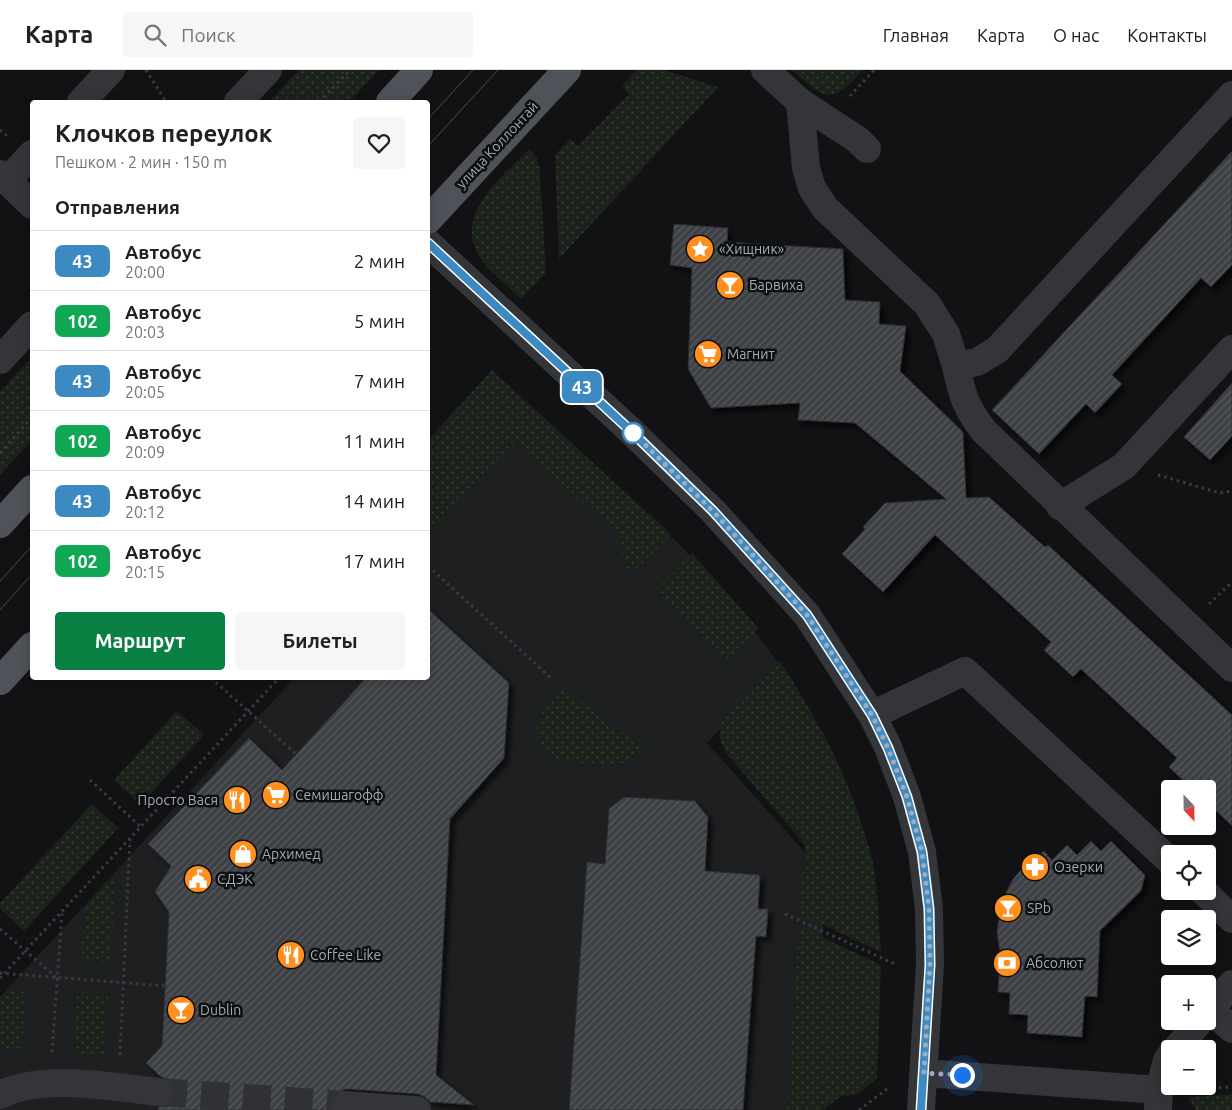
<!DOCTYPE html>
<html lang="ru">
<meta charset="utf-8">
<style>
:root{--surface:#fff;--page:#f6f6f6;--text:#202124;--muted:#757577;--line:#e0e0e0;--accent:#0b8043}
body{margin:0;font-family:Ubuntu,sans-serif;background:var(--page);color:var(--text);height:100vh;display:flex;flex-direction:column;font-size:19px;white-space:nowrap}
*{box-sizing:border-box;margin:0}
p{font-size:16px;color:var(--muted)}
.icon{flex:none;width:28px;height:28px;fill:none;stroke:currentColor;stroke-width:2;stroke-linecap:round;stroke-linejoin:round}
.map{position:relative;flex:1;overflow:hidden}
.side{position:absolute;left:30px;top:30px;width:400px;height:580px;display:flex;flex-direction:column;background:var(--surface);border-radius:5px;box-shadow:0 2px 12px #0003}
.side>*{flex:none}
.badge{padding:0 10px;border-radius:8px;font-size:18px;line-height:32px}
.needle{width:32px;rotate:158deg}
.tools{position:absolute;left:1161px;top:710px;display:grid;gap:10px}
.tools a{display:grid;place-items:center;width:55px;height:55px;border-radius:5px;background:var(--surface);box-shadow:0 2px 12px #0003;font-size:25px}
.you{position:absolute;width:25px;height:25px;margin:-12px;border:4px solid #fff;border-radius:50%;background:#1a73e8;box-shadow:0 0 0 8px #1a73e833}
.map>.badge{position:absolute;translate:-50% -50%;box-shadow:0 0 0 2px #fff}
h2{padding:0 25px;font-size:19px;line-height:45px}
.round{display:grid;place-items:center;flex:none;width:52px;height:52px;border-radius:5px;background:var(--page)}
.head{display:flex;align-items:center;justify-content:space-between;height:85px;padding:0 25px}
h1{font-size:24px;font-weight:700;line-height:38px}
.button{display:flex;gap:10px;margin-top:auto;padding:10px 25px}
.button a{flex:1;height:58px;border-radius:5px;background:var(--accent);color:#fff;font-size:20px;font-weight:700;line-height:58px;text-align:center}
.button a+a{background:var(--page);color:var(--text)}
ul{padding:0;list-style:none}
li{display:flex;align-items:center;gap:15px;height:60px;padding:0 25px;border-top:1px solid var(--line)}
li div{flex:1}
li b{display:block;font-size:19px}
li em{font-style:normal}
li .badge{min-width:55px;font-weight:700;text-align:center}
header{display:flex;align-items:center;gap:30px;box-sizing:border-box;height:70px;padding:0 25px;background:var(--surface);border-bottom:1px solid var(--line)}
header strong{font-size:24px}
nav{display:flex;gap:28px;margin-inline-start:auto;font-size:18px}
.search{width:350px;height:45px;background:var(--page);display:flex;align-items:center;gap:12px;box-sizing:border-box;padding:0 18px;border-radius:5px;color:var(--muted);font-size:19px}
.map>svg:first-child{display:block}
</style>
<header>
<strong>Карта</strong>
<div class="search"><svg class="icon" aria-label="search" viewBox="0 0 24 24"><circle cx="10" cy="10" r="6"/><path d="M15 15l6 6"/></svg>Поиск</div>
<nav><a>Главная</a><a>Карта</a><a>О нас</a><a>Контакты</a></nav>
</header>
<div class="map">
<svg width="1232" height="1040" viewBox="0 0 1232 1040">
<defs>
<pattern id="grass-dots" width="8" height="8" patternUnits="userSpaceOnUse" patternTransform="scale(1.25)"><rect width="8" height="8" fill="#1a221a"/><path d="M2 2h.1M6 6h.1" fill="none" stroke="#383f39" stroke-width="1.8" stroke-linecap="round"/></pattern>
<pattern id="building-hatch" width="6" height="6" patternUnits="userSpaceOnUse" patternTransform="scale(1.25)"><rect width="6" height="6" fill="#3e4144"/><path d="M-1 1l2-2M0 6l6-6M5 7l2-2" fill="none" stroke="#575a5d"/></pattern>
<filter id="shadow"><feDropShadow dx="4.5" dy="4.5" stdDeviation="2.5" flood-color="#0009"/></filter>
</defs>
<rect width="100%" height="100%" fill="#121214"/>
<!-- built -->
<path fill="#1e1f21" d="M536,344L676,471L728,524L781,597L707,673L826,806L812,1040H0V927L294,608H428V462Z"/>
<!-- grass -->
<g fill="url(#grass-dots)">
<path d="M299,0H379L349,32H269Z"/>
<path d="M636,0H663L718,17L559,189L555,85L570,69L578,76L629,24L622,16Z"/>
<path d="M792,0H863C830,36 826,30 792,0Z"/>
<path d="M529,79L537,88L540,101L546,203L521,229C510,218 498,208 487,197C446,150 498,111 529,79Z"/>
<path d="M30,289L32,291V370L0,405V321Z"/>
<path d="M492,300L671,464L635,501L628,500L626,496L618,464L514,371L428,466V370Z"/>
<path d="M692,483L758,558L729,593L655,521Z"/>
<path d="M780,591C815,646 845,698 864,761C867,772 871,783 873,794C878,823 879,853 881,882L800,844L805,775L726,683C719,670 718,663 723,649Z"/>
<path d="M564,619L646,680C623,699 612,694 584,693C577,692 568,693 561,691C538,683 530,658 545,638C551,631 558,625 564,619Z"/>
<path d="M177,641L204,665L140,735L114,710Z"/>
<path d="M92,734L118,758L24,861L0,838V833Z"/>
<path d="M116,803L110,893L81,891L85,838Z"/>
<path d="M799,856L881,895L877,1009L856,1025L841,1026L823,1040H787Z"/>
<path d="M10,919L25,920L22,979L0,978V930Z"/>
<path d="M77,923L108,925L105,984L74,983Z"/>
<path d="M1232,1024V1040H1196L1188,1027Z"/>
</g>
<!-- building -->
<g fill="url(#building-hatch)" stroke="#2c2d30" filter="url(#shadow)">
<path d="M1232,81V195L1211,217L1201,208L1112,305L1122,314L1095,343L1086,334L1039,384L992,340Z"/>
<path d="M674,154L728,158L727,172L843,179L845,230L880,232L879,254L906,256L900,301L963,362L966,428L989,427L1045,477L1048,475L1232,645V756L1208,733V719H1192L1169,697L1177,688L1081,599L1073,607L1044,580L1051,572L935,465L883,522L842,484L865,459L863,457L885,433L946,429L855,353L798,350L800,333L711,338L688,299L692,198L670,195Z"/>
<path d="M1232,313V366L1210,390L1184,367Z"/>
<path d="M428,539L509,613L504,688L450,749L436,1005L474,1035L430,1032L425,1027L418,1024L347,1019L340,1021L333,1026L331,1033L332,1040H158V1037L166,1036L171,1032L175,1023L173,1015L169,1010L160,1006L146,993L162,976L169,842L155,822L171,796L148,774L249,668L282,700L366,608H428Z"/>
<path d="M624,727L695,731L708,747L705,801L760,805L758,839H768L766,867L756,866L743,1040H569L587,792L605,794L609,739Z"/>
<path d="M1091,771L1101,781L1111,771L1145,805L1141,821L1100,861L1097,927L1085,926L1082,967L1027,963L1028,945L1009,944L1010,923L998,922L1000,884L997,862L1001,833L1013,809L1027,793L1044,781L1052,790L1067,775L1077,785Z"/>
</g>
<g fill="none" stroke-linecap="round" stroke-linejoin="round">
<!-- minor-tunnel -->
<path stroke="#2f3134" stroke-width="28" stroke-dasharray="28 14" stroke-linecap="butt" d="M159,1022L346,1035"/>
<!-- path -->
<g stroke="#393c40" stroke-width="3" stroke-dasharray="2.5 4" stroke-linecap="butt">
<path d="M146,0L166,32"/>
<path d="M850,26L874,0"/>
<path d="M319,32L350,0"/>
<path d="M0,60L7,66"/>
<path d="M0,383L32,347"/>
<path d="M1158,405L1220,423L1232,421"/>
<path d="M428,496L552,609"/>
<path d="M1209,534L1232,512"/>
<path d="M211,608L296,684"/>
<path d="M90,710L141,757"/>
<path d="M785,844L895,894"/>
<path d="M0,859L56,907"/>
<path d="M0,903L165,916"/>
<path d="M0,908L279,608"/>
<path d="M52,982L62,843"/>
<path d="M120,985L130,769"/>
<path d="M1193,1019L1232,1017"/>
<path d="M859,1040L887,1019"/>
</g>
<!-- minor -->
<g stroke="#333539" stroke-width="28">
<path d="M765,0L800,32L806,98L812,118L825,138L927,234L946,264L956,296L977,292L997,280L1232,25"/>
<path d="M81,32L111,0"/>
<path d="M238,32L268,0"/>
<path d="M800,32L858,70L867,79"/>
<path d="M0,104L32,135"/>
<path d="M7,111L32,84"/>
<path d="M428,173L632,362L713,441L807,545L872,645L888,677L907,727L922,782L929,839L930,895L921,1040"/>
<path d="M0,290L32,255"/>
<path d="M956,296C962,325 966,338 984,361L1232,598"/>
<path d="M1060,436L1124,396L1232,279"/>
<path d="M872,645L965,601L1170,791"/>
<path d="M1203,821L1232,849"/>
<path d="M1210,940L1232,959"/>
<path d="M1208,942L1232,914"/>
<path d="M1176,979L1200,951"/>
<path d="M924,1003L1159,1020L1158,1040"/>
<path d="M1159,1020L1167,990L1170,986"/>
<path d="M0,1025C43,1003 112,1017 159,1022"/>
<path d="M346,1035L417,1040"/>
</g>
<!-- major -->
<g stroke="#4f5259" stroke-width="28">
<path d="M390,32L419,0"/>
<path d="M428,150L567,0"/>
<path d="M0,454L32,419"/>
<path d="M0,611L32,576"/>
</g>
<!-- tram -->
<g stroke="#46494e" stroke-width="1">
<path d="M428,49L473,0"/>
<path d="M428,76L498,0"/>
<path d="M0,511L32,476"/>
<path d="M0,540L32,504"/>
</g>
</g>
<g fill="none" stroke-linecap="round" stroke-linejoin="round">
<defs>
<path id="line" d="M428,173L632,362L713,441L807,545L872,645L888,678L907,727L922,782L929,839L930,895L921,1040"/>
</defs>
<!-- line casing -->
<use href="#line" stroke="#fff" stroke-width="11"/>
<!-- line -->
<use href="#line" stroke="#3d8ac2" stroke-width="8"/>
<!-- walk -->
<path stroke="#a3acb6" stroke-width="5" stroke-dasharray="0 9" d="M633,363L713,441L807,545L872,645L888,678L907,727L922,782L929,839L930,895L924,1003L962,1005"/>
</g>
<!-- icons -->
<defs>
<symbol id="sight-disc" viewBox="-11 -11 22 22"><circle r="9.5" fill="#ff901f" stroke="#0d0e0f"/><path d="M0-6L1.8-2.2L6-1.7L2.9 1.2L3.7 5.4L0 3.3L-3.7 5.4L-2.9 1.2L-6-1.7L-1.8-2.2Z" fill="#fff"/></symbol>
<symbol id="bar-disc" viewBox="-11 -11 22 22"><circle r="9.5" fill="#ff901f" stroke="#0d0e0f"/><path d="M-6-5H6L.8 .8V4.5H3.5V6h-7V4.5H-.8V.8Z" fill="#fff"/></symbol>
<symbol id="supermarket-disc" viewBox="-11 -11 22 22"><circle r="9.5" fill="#ff901f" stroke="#0d0e0f"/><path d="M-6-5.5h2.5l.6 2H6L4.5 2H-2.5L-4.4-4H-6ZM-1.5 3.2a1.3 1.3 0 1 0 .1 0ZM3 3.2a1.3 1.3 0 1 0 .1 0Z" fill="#fff"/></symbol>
<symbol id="restaurant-disc" viewBox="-11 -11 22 22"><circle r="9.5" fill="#ff901f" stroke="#0d0e0f"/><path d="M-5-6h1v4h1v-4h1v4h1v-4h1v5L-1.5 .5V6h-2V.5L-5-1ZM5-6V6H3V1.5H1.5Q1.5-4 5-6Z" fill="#fff"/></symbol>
<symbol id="shop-disc" viewBox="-11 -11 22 22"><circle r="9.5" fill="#ff901f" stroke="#0d0e0f"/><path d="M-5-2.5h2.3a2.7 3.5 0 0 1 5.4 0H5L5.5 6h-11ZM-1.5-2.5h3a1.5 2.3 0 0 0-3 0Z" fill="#fff"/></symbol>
<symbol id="pharmacy-disc" viewBox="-11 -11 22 22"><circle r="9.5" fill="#ff901f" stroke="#0d0e0f"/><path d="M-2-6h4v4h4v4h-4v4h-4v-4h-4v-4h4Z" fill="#fff"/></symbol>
<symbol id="civic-disc" viewBox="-11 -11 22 22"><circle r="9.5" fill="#ff901f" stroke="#0d0e0f"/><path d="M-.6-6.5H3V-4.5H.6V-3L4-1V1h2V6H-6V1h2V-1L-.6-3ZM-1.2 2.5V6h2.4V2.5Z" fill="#fff"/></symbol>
<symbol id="bank-disc" viewBox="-11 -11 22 22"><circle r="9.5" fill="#ff901f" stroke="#0d0e0f"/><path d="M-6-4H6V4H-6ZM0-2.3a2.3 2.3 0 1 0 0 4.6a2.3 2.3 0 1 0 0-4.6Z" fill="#fff"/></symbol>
</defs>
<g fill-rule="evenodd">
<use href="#sight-disc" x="684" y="163" width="32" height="32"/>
<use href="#bar-disc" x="714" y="199" width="32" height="32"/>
<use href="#supermarket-disc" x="692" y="268" width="32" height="32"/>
<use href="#supermarket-disc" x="260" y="709" width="32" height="32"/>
<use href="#restaurant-disc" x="221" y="714" width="32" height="32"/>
<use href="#shop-disc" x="227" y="768" width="32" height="32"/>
<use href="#pharmacy-disc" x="1019" y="781" width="32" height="32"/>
<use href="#civic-disc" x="182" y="793" width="32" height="32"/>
<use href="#bar-disc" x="992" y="822" width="32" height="32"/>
<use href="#restaurant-disc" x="275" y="869" width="32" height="32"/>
<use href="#bank-disc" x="991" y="877" width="32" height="32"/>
<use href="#bar-disc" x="165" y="924" width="32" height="32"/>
</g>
<!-- markers -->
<circle fill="#fff" stroke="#3d8ac2" stroke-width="2.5" cx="633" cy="363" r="10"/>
<g text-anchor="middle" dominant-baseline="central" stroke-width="5" stroke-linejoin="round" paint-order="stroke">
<!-- street labels -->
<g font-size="14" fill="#a3acb6" stroke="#0d0e0f">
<text transform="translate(497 75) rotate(-47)">улица Коллонтай</text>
</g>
<!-- poi labels -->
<g font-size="14" fill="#a3acb6" stroke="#0d0e0f" text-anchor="start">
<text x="719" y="179">«Хищник»</text>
<text x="749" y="215">Барвиха</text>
<text x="727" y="284">Магнит</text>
<text x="295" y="725">Семишагофф</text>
<text x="218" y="730" text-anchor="end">Просто Вася</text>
<text x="262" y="784">Архимед</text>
<text x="1054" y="797">Озерки</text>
<text x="217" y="809">СДЭК</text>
<text x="1027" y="838">SPb</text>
<text x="310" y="885">Coffee Like</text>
<text x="1026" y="893">Абсолют</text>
<text x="200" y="940">Dublin</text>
</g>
</g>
</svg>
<div class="tools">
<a><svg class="needle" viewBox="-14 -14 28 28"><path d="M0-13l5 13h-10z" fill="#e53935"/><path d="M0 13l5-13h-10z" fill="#757577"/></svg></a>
<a><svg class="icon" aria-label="locate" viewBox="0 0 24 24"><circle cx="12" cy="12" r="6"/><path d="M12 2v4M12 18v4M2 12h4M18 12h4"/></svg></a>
<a><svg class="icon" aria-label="layers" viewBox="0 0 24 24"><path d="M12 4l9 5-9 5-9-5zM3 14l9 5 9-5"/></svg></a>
<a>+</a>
<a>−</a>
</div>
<div class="you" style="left:962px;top:1005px"></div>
<b class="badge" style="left:582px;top:317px;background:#3d8ac2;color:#fff">43</b>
<section class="side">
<div class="head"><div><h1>Клочков переулок</h1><p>Пешком · 2 мин · 150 m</p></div><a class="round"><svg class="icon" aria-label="heart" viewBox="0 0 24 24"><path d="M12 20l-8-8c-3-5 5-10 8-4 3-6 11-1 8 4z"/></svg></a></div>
<h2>Отправления</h2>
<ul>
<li><span class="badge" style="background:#3d8ac2;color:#fff">43</span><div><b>Автобус</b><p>20:00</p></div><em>2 мин</em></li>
<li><span class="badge" style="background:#10a855;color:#fff">102</span><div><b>Автобус</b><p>20:03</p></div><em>5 мин</em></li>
<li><span class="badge" style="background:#3d8ac2;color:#fff">43</span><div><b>Автобус</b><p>20:05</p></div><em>7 мин</em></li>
<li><span class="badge" style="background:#10a855;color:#fff">102</span><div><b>Автобус</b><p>20:09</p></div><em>11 мин</em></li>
<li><span class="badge" style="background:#3d8ac2;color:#fff">43</span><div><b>Автобус</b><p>20:12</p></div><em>14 мин</em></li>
<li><span class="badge" style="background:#10a855;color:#fff">102</span><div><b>Автобус</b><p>20:15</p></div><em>17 мин</em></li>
</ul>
<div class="button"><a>Маршрут</a><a>Билеты</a></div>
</section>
</div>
